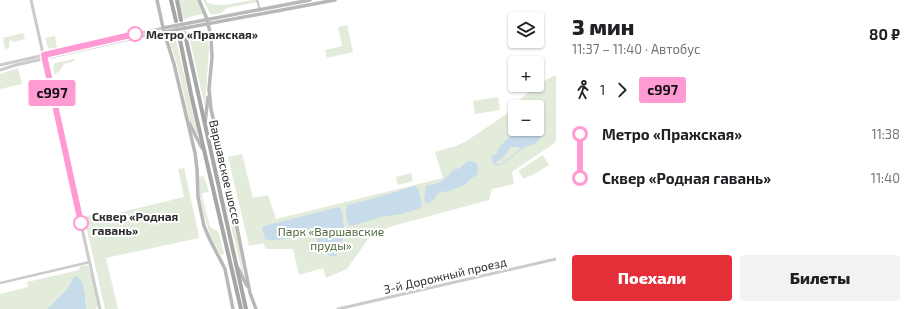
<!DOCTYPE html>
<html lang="ru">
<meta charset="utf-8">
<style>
:root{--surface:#fff;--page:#f2f2f2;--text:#202124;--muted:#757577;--accent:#e52f38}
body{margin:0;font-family:"Exo 2",sans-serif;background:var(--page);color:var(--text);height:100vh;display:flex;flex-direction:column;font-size:15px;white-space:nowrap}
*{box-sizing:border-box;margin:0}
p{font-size:13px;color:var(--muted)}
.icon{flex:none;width:22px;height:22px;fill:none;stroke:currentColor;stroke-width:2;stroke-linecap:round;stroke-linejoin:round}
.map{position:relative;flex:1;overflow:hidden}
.side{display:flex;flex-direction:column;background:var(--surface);width:360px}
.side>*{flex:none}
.badge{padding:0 8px;border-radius:3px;font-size:14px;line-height:26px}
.tools{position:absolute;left:508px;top:12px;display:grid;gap:8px}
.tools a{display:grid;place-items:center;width:36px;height:36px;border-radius:4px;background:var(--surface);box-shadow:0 1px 3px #0004;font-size:20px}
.map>.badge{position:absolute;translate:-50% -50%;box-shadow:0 0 0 2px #fff}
.legs{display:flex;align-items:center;gap:6px;height:44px;padding:0 16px;font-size:13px}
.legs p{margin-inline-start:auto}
.head{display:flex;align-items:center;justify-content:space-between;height:68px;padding:0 16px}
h1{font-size:22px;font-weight:800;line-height:30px}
.cta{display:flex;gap:8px;margin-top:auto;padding:8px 16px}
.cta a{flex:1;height:46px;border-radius:4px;background:var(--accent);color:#fff;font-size:16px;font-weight:800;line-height:46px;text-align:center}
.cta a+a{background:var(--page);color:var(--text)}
ul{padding:0 16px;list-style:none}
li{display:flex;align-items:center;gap:14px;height:44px;font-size:15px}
li i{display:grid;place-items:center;width:6px;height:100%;margin:0 5px;background:currentColor}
li i::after{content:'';width:10px;height:10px;margin:-5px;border:3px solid;border-radius:50%;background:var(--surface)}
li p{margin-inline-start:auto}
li:first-child i{background:linear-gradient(#0000 50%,currentColor 0)}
li:last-child i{background:linear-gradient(currentColor 50%,#0000 0)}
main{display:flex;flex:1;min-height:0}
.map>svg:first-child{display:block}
</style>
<main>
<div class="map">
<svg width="556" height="309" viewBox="0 0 556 309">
<rect width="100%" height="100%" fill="#fff"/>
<!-- green -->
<g fill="#e3ebdb" fill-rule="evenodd">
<path d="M179,0H197L203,14L192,16L184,20L185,18H183Z"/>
<path d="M203,0H206L208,3C221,9 242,0 257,0V2L227,8L221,13L211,15Z"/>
<path d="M347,25L353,52L327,58L325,50L342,46L338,27Z"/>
<path d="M23,33L25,39L13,42L12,40H10V42H9V48L5,49L3,38Z"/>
<path d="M55,36L57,48C46,51 48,47 45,38Z"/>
<path d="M208,36L209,50L205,106L189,37L194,39Z"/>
<path d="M176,40L198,134H197L193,129L190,122L178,68L170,43Z"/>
<path d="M74,59L75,61L64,64L59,72L54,74L53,66L55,63Z"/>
<path d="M18,68L22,84L0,89V74Z"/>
<path d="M556,75V142L512,172L514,184L492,189L489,200L389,227L368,239L347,269L326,278L323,268L299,275L293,249H266L263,243L249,246L228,157L242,154L253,198L268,195L276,219L443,178L435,152L456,146L468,140L514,109L513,105C524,96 543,80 556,75ZM515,107H537V129H515Z"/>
<path d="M498,97L500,110L475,114L473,101Z"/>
<path d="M543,155L549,165L529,177L528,176L524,179L518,171Z"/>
<path d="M184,168L198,231L199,238L106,258L118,309H105L84,217L96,214L97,218L184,197L178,169Z"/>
<path d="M221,168H223L237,231L244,277L242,272L227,209V200H228Z"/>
<path d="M411,173L413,181L398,185L396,177Z"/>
<path d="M204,176L209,192L202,193V196L210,227L218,231L224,254L221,255L211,238L205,219L200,196L199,177Z"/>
<path d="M88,265L99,306L96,309H86V301L82,283L73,278L67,289L47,309H0V294L28,287L27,282L79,270L80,266Z"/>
</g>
<!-- water -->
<g fill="#c7dceb" fill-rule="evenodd">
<path d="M537,119C549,125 543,139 534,144C530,146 526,146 522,149C515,154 509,159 503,164L498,166L494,164L491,157L497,153L498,149L506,140L520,129H537ZM512,147H519L520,149L501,164H497L496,163C499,159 503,158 506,154C509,151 508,149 512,147Z"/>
<path d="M469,161C478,161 479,168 477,175L470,179L465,185L449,191L442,192L437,194L434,200L429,203H426L424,199C426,194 424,189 427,185L435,184L444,180L448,175L453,170L460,168L464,164Z"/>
<path d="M414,186H416L419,191L422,205L419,209L401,214L381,217L351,226L348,224C347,218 344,210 348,205L379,197Z"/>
<path d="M339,207C342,211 343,215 343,219C345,231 344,239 339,250C339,251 337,255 336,256C333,258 325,253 321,252L316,237L312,234C308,233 304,235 300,236C292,238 271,242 265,239L262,228L264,226Z"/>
<path d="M76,276C85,279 86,300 86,309H47L67,289L73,278Z"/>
</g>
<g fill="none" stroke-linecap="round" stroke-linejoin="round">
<!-- primary-tunnel -->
<g stroke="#d5d5d5" stroke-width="4" stroke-dasharray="4 2" stroke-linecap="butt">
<path d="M183,25L186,39"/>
<path d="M177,27L180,40"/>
</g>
<!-- minor -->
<g stroke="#cbcbcb" stroke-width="2.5">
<path d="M257,0L260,10"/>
<path d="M0,283L90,262"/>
</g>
<!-- tertiary -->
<g stroke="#cbcbcb" stroke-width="3">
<path d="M31,0L100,309"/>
<path d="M0,65L163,28"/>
<path d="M0,70L16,65L143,36L164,32"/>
<path d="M338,309L556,259"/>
</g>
<!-- secondary -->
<g stroke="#b8b8b8" stroke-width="3.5">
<path d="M157,0L164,32L174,64L195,153L197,169L198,197L204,226L210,240L222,263L225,269L233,309"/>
<path d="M199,0L207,19L211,37L212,57L209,89L211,109L230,192L250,293L256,309"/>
<path d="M163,28L310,0"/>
<path d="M164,32L335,0"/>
<path d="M189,123L202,148"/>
<path d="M205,123L208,97"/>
<path d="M238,268L247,286"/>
</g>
<!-- primary -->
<g stroke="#a6a6a6" stroke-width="4">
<path d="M171,0L176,21"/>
<path d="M177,0L181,20"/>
<path d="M186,39L246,309"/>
<path d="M180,40L191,94L241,309"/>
</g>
</g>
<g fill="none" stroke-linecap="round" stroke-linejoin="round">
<defs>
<path id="line-1" d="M81,223L44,55L135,34"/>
</defs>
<!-- line-1 casing -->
<use href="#line-1" stroke="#fff" stroke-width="9"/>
<!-- line-1 -->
<use href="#line-1" stroke="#ff9ad2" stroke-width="6"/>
</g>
<!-- markers -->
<g fill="#fff" stroke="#ff9ad2" stroke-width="2">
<circle cx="135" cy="34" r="7"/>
<circle cx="81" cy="223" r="7"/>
</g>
<g text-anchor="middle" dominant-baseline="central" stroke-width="4" stroke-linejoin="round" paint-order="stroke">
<!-- stop labels -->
<g font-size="12" font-weight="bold" fill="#2e2e2e" stroke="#fff" text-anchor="start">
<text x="146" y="34">Метро «Пражская»</text>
<text x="92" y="216">Сквер «Родная<tspan x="92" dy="14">гавань»</tspan></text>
</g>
<!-- street labels -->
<g font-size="12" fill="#2e2e2e" stroke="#fff">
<text transform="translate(226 172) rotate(77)">Варшавское шоссе</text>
<text transform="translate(445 275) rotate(-13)">3-й Дорожный проезд</text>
</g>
<!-- park labels -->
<g font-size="12" fill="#4f693b" stroke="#fff">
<text x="331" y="231">Парк «Варшавские<tspan x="331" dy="14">пруды»</tspan></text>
</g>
</g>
</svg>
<div class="tools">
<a><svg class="icon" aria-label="layers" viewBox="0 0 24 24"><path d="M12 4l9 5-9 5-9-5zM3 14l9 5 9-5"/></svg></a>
<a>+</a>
<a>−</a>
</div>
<b class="badge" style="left:52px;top:93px;background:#ff9ad2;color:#111">с997</b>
</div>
<section class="side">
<div class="head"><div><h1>3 мин</h1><p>11:37 – 11:40 · Автобус</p></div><b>80 ₽</b></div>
<div class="legs"><svg class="icon" aria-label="walk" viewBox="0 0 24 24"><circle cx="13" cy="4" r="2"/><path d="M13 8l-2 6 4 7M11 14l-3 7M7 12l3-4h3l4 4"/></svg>1<svg class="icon" aria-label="forward" viewBox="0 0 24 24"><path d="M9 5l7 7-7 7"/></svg><b class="badge" style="background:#ff9ad2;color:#111">с997</b></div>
<ul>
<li><i style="color:#ff9ad2"></i><b>Метро «Пражская»</b><p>11:38</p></li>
<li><i style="color:#ff9ad2"></i><b>Сквер «Родная гавань»</b><p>11:40</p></li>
</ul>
<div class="cta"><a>Поехали</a><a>Билеты</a></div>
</section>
</main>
